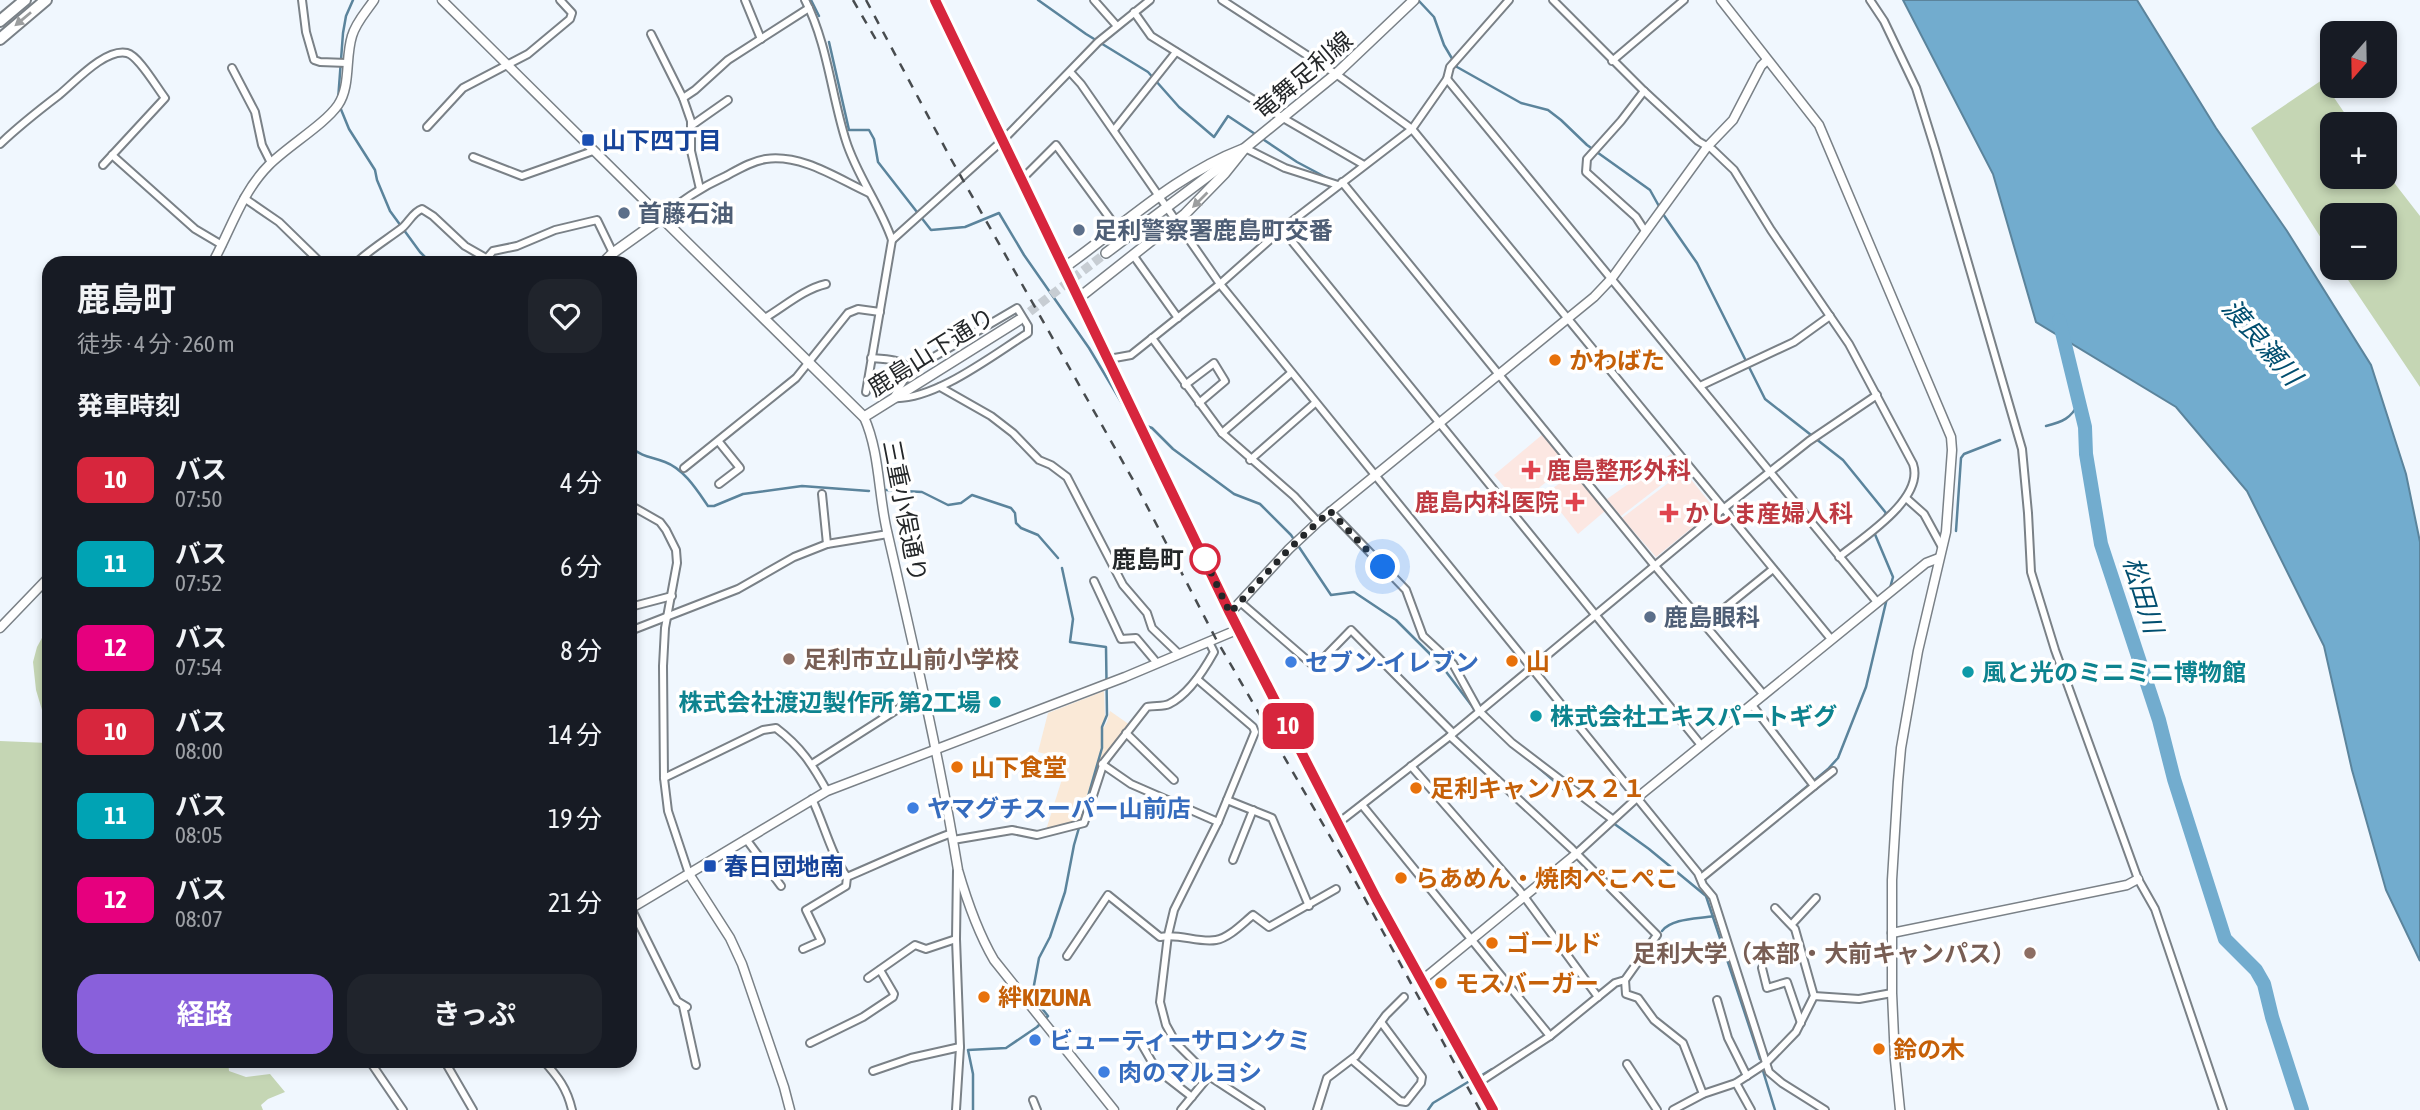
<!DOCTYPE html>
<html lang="ja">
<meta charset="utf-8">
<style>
:root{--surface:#171b24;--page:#20242c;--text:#f1f3f6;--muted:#9ea1a6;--accent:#8960db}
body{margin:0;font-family:"Asap Condensed","Noto Sans JP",sans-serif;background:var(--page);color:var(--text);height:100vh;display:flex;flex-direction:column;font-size:26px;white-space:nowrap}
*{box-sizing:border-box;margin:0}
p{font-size:23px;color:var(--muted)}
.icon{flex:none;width:38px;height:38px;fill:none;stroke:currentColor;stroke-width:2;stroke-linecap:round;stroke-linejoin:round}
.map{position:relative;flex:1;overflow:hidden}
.panel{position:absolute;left:42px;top:256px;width:595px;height:812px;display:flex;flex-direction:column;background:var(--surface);border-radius:21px;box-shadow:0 4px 10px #0003}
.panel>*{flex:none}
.badge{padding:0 14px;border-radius:10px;font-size:24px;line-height:46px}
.needle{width:46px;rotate:200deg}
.controls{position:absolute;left:2320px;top:21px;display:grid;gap:14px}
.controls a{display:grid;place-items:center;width:77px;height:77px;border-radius:14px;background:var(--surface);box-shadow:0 4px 10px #0003;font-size:35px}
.you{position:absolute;width:35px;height:35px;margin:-18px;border:5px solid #fff;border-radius:50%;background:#1a73e8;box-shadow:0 0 0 10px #1a73e833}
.map>.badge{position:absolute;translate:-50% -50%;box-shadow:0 0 0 4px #fff}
h2{padding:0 35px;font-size:26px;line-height:63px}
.round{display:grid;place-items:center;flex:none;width:74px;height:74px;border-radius:21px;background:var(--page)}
.summary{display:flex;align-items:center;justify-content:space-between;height:119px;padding:0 35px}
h1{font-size:33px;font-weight:700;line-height:52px}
.cta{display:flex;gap:14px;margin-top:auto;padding:14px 35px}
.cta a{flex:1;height:80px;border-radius:21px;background:var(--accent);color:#fff;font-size:28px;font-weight:700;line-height:80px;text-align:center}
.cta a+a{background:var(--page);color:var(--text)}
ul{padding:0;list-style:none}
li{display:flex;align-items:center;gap:21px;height:84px;padding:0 35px}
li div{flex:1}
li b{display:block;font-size:26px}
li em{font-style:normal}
li .badge{min-width:77px;font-weight:700;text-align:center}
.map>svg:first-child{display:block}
</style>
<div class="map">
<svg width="2420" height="1110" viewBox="0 0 2420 1110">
<rect width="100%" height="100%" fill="#f0f7fe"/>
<!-- industrial -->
<path fill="#fae9d7" d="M1104,691L1105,717L1102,726L1104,727L1107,722L1110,711L1130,725L1098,767L1082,821L1046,830L1068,760L1038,752L1048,713Z"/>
<!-- medical -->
<g fill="#fce7e2">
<path d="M1543,434L1567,465L1519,504L1494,475Z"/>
<path d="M1671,454L1683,468L1621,516L1607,499Z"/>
<path d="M1684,471L1715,509L1656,557L1622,518Z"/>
<path d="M1574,473L1605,511L1578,534L1546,493Z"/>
</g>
<!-- green -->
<g fill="#c5d6b4">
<path d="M2322,80L2352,124H2333V177H2385V171L2420,216V387L2340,268H2385V215H2333V257L2251,128Z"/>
<path d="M49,625V1060L228,1061L229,1071L246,1077L270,1074L285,1092L268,1099L261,1105L263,1110H0V741L48,743L42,710L36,690L33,662L37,647Z"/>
</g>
<!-- water -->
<path fill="#72acce" stroke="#5b849c" stroke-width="2" d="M1903,0H2137L2216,128L2287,231L2371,365L2406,474L2420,542V961L2386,890L2352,770L2324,646L2247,491L2176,407L2036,322L1993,174Z"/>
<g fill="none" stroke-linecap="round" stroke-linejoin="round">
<!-- stream -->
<g stroke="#5b849c" stroke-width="2.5">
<path d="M811,0L819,16"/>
<path d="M1038,0L1086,34L1148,72L1179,107L1214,137L1228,116L1297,162L1329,179"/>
<path d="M1418,0L1434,17L1444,45L1457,67L1521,103L1548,110L1561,120L1587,145L1650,190L1660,208"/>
<path d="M829,42L849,130H869L874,139L878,162L931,230L965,227L999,213L1024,255L1089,348L1132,420"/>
<path d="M338,100L343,33L346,16L353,0"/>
<path d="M340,107L349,129L375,170L377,180L390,211L420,252L430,262"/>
<path d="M1663,214L1697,263L1765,399L1843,460L1886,513L1883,518"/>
<path d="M1144,425L1152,428L1173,449L1234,494L1260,504L1291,535L1331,595L1354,592L1396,620L1441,665L1475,710"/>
<path d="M2046,426C2063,422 2071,418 2079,403"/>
<path d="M630,447C645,458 649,456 665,462C684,469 697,490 708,506H714L743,494L802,486L869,491"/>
<path d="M886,490L922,492L948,505L961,503L972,495L1011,508L1015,513L1016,523L1021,528L1038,535L1058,558"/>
<path d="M1956,531L1961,458L1964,454L2000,440"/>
<path d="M1874,532L1893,577L1890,588"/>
<path d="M1484,720L1502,737"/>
<path d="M1526,757L1567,792L1582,800"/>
<path d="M1598,812L1649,849L1706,896L1760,1059"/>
<path d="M1750,834L1828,769L1838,758L1866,687L1887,598"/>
<path d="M1662,931C1672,918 1698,919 1714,916"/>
<path d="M1763,1071L1775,1110"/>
<path d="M1482,1075L1492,1069"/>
<path d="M973,1110V1074L968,1050L1006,1048L1037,1027L1048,1016L1032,996L1039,958L1050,937L1065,892L1074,845L1102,748V727L1107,715L1106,647L1070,642L1073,619L1062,568"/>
<path d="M1428,1110L1433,1103L1468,1082"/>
</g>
<!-- river -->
<path stroke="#72acce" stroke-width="14" d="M2059,320L2085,427L2086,454L2101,544L2159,720L2174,779L2225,939L2256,970L2264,984L2272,1017L2302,1110"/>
<!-- secondary-tunnel -->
<path stroke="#c7cdd3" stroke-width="9" stroke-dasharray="9 4.5" stroke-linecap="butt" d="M1019,320L1106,253"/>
<defs>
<g id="minor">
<path d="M302,0L306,32L314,60L320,62L347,63"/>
<path d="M745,0L761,39"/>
<path d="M805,0C828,45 831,94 846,141C857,176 880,205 892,240L866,392"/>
<path d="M1094,0L1117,26"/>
<path d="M1222,0L1336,74L1412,129L1831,639"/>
<path d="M1553,0L1644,91L1698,141L1712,149L1734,170L1771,230L1849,344L1913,464C1925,499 1862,538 1839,557"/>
<path d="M1870,0L1884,21L1916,88L1935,149L2022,449L2028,513L2031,572L2055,650L2138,879L2155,909L2223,1110"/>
<path d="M1134,12L1151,36L1283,118L1364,165"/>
<path d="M651,34L683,98L691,121V151L700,189"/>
<path d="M1612,61L1684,0"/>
<path d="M232,68L255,112L262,145L271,163"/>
<path d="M1071,73L1081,84L1220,284L1698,873L1703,885L1713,897L1769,1072L1782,1083L1825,1110"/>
<path d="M1447,79L1877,602"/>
<path d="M1644,91L1621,121L1587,159L1586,172L1636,217L1645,231"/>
<path d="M683,98L695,90L728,60L809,8"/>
<path d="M691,126L728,100"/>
<path d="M427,127L463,88L528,54L570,19L572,13L560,0"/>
<path d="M1114,130L1176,52"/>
<path d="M0,144C19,126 38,111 59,95C74,83 105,48 127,53C139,56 157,88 165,98L103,165"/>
<path d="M1245,148L1285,168L1338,185"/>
<path d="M112,155L195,229L222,245"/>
<path d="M473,157L522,176L593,151"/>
<path d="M1022,179L1056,145L1117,228"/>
<path d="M1342,182L1655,566L1764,695"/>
<path d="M244,198L279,222L320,262"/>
<path d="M662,218C681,200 702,187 726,176C739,169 752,161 766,159C803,154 838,179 869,193"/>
<path d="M1282,229L1701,745"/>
<path d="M892,240L1003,140L1098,42L1150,0"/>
<path d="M1133,255L1178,318"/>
<path d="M487,258L493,251L517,246L555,230L597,220L613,253"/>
<path d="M357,262C371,249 386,240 402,228C409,222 413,212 422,209L433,216L465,246L493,262"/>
<path d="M1017,308L1028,326V333C993,355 934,401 893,398L904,380L920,365Z"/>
<path d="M765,318C785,306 804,289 826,284"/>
<path d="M1152,338L1222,433L1294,496L1318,522"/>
<path d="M871,358C888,359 900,359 913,371"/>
<path d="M1109,359L1131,355L1220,284L1282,229L1412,129L1447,79L1450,67L1509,0"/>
<path d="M1185,385L1214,363L1225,381L1199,403"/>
<path d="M1700,386L1794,342L1830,316"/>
<path d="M940,387L991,416L1013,433L1039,460L1051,465L1067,477L1123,585L1147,613L1152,628L1179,654"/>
<path d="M1222,433L1291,373"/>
<path d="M1250,460L1315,403"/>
<path d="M684,468L796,378L848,313L858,309L880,312"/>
<path d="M719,484L740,468L719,442"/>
<path d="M822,494L827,544"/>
<path d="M1906,498L1924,514L1942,547"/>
<path d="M630,505L660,522L666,530L676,550L677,563L665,628L663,666L664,778L668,811L689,874"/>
<path d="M1330,511L1406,590L1423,636L1453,664L1479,711L1512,743L1612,819"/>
<path d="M1094,581L1121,639L1136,638L1157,663"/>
<path d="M1240,602L1315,667L1351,630L1453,733"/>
<path d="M630,607L672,596"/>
<path d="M1705,624L1773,569"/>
<path d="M630,631L738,589L794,557L827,544L888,534"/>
<path d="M1197,679L1253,727L1255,732L1218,822L1174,910L1168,935L1160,1002L1166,1025L1176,1043L1209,1076L1261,1110"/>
<path d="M1126,733L1174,780"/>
<path d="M1450,736L1572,849L1657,935L1625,980L1615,983L1550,1036L1478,1083"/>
<path d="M812,764L912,700L925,694"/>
<path d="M1102,764L1131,784L1218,822"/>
<path d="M1411,766L1520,891L1598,997"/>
<path d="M664,778L763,730L776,728C801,747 812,764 827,791"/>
<path d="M1814,786L1833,771"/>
<path d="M812,799C824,824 831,854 847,877C882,862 916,846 952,833"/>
<path d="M1227,800L1272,818L1309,906"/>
<path d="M1362,805L1550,1036"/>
<path d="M1337,824L1450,736L1723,509L1809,441L1877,395"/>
<path d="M746,839L781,886"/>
<path d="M953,840L1012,830L1037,835L1084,823L1104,762L1147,707C1154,705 1163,707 1169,704C1188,695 1204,670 1214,652L1209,642"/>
<path d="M1576,854L1638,797"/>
<path d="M1233,860L1253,810"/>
<path d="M1701,878L1814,786L1752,705"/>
<path d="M630,906L677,1001L687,1007"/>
<path d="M1775,908L1795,929L1814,996"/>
<path d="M1792,924L1816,898"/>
<path d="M803,949L821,941L806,910L846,886L847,877"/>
<path d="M1067,956L1108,895L1160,937C1179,933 1198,943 1216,940C1229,938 1243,923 1253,915L1269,927L1336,889"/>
<path d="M1762,968L1767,988L1787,982L1801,1023"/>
<path d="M868,978L915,945L926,949L956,939"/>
<path d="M1625,980L1626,994L1638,998L1654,1020L1683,1043L1703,1094"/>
<path d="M1717,1000L1728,1038L1747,1076"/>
<path d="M683,1006L696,1065"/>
<path d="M810,1043L863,1017L893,997L894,994L880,970"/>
<path d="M1141,1043L1156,1069L1192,1097"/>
<path d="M369,1060L403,1110"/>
<path d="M444,1060L473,1110"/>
<path d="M543,1060C558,1077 567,1088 572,1110"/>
<path d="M1352,1060L1400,1101L1406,1102L1421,1083L1422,1077L1381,1022"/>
<path d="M1627,1064L1657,1110"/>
<path d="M873,1071L911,1058L960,1047"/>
<path d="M1736,1083L1751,1110"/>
<path d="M1033,1100L1037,1110"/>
<path d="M956,1110L960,1047L956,939L957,871"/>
<path d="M1181,1110L1209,1076"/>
<path d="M1317,1110L1327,1078L1356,1056L1386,1015L1404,997"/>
<path d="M1673,1110L1703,1094L1736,1083L1765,1064L1796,1032L1814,996L1859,999L1892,993"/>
</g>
<g id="tertiary">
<path d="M442,0L662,218"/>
<path d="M1721,0L1819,125L1951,437L1952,450L1946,532L1918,651L1901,748L1898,782L1892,880V993L1895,1060L1900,1110"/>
<path d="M213,262C231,229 242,192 269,165C288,146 325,124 338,105C351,86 345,58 352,36C356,22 366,12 374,0"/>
<path d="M864,417C880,453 878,493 887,531C913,644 939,755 958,870C967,901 977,931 994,960L1114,1110"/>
<path d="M1230,613L1289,549L1318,522L1594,297L1612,278L1707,147L1733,120L1761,66L1767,60"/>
<path d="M0,628L49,577"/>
<path d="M1638,797L1926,563L1939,558"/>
<path d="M689,874L730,938L742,964L784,1087L790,1110"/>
<path d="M630,909L827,791L1125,677L1239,629"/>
<path d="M1892,933L2127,885L2138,879"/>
<path d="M1421,981L1576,854"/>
</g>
<g id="secondary">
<path d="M1106,253L1232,158"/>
<path d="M604,262L613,253L662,218L864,417L1019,320"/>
<path d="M1065,267C1123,226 1175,175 1243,149"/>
<path d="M1080,297L1185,214L1225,173L1245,148L1336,74L1414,0"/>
</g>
<path id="primary" d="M935,0L1230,613L1376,898L1493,1110"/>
<g id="motorway">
<path d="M0,21L25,0"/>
<path d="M0,39L46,0"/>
</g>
</defs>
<!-- minor casing -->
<use href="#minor" stroke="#7a8187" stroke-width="10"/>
<!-- tertiary casing -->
<use href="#tertiary" stroke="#7a8187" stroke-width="11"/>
<!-- secondary casing -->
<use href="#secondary" stroke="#7a8187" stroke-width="12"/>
<!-- primary casing -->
<use href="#primary" stroke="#7a8187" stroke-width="13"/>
<!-- motorway casing -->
<use href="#motorway" stroke="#7a8187" stroke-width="14"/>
<!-- minor -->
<use href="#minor" stroke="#fff" stroke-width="6"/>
<!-- tertiary -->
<use href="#tertiary" stroke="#fff" stroke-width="8"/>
<!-- secondary -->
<use href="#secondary" stroke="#fff" stroke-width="9"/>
<!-- primary -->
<use href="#primary" stroke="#fff" stroke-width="10"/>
<!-- motorway -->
<use href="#motorway" stroke="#fff" stroke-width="10"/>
<!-- rail -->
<g stroke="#484c4f" stroke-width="2.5" stroke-dasharray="9 9" stroke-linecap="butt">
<path d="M853,0L879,45"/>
<path d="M866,0L951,159L1137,487L1216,639L1346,864L1480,1110"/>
</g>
</g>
<!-- one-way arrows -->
<defs><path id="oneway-solid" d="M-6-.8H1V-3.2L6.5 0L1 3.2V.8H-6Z" transform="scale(1.75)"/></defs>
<g fill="#9c9e9f">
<use href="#oneway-solid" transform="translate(23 19) rotate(140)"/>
<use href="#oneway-solid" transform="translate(1200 200) rotate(135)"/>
</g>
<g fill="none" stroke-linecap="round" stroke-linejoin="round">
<defs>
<path id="line" d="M935,0L1230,613L1376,898L1493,1110"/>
</defs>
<!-- line casing -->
<use href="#line" stroke="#fff" stroke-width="16"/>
<!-- line -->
<use href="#line" stroke="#d7263d" stroke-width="10"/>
<!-- walk -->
<path stroke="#242729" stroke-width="7" stroke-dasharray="0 12.6" d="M1205,559L1200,549L1230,613L1289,549L1330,511L1383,567"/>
</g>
<!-- markers -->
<g fill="#1a4fb4" stroke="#fff" stroke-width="2.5">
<rect x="581" y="133" width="14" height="14" rx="3.5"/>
<rect x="703" y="859" width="14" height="14" rx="3.5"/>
</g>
<g fill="#5c6f8a" stroke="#fff" stroke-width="2.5">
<circle cx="624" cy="213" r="7"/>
<circle cx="1079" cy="230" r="7"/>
<circle cx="1650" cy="617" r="7"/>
</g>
<g fill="#e8710a" stroke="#fff" stroke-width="2.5">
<circle cx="1555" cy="360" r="7"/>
<circle cx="1512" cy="661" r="7"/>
<circle cx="957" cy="767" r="7"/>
<circle cx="1416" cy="788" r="7"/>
<circle cx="1401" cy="878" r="7"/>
<circle cx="1492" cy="943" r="7"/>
<circle cx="1441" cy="983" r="7"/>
<circle cx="984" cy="997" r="7"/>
<circle cx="1879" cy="1049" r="7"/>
</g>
<g fill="#e0444e" stroke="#fff" stroke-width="2.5">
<path d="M1527.5 459.5h7v7h7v7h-7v7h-7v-7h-7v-7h7z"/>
<path d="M1571.5 491.5h7v7h7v7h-7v7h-7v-7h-7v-7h7z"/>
<path d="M1665.5 502.5h7v7h7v7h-7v7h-7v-7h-7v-7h7z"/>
</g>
<circle fill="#fff" stroke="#d7263d" stroke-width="3.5" cx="1205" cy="559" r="14"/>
<g fill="#8d6e63" stroke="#fff" stroke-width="2.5">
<circle cx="789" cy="659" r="7"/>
<circle cx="2030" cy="953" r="7"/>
</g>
<g fill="#3f7fe0" stroke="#fff" stroke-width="2.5">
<circle cx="1291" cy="662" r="7"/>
<circle cx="913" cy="808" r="7"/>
<circle cx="1035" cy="1040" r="7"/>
<circle cx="1104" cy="1072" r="7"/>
</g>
<g fill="#0f9aa8" stroke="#fff" stroke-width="2.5">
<circle cx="1968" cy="672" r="7"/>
<circle cx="995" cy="702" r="7"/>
<circle cx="1536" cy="716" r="7"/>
</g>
<g text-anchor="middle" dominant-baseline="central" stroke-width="7" stroke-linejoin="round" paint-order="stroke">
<!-- street labels -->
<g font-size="24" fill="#242729" stroke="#fff">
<text transform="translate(1303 75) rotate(-40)">竜舞足利線</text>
<text transform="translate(931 352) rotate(-32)">鹿島山下通り</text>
<text transform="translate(905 511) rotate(79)">三重小俣通り</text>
</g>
<!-- transit labels -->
<g font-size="24" font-weight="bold" fill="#164399" stroke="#fff" text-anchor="start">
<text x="602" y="140">山下四丁目</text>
<text x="724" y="866">春日団地南</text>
</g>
<!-- service labels -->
<g font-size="24" font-weight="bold" fill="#4e5e75" stroke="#fff" text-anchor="start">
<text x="638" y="213">首藤石油</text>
<text x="1093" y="230">足利警察署鹿島町交番</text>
<text x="1664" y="617">鹿島眼科</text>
</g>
<!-- food labels -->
<g font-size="24" font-weight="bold" fill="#c56008" stroke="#fff" text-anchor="start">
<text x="1569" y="360">かわばた</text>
<text x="1526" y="661">山</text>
<text x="971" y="767">山下食堂</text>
<text x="1430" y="788">足利キャンパス２１</text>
<text x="1415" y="878">らあめん・焼肉ぺこぺこ</text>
<text x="1506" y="943">ゴールド</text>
<text x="1455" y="983">モスバーガー</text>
<text x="998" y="997">絆KIZUNA</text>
<text x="1893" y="1049">鈴の木</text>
</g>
<!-- health labels -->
<g font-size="24" font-weight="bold" fill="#be3a42" stroke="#fff" text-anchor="start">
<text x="1547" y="470">鹿島整形外科</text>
<text x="1559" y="502" text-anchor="end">鹿島内科医院</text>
<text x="1685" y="513">かしま産婦人科</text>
</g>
<!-- stop labels -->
<g font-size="24" font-weight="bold" fill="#242729" stroke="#fff" text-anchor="end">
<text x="1184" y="559">鹿島町</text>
</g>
<!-- education labels -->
<g font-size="24" font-weight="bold" fill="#785e54" stroke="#fff" text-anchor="start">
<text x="803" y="659">足利市立山前小学校</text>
<text x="2016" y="953" text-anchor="end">足利大学（本部・大前キャンパス）</text>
</g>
<!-- shop labels -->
<g font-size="24" font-weight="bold" fill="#366cbe" stroke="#fff" text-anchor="start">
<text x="1305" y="662">セブン-イレブン</text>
<text x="927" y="808">ヤマグチスーパー山前店</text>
<text x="1049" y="1040">ビューティーサロンクミ</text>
<text x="1118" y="1072">肉のマルヨシ</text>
</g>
<!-- culture labels -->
<g font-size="24" font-weight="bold" fill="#0d838f" stroke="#fff" text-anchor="start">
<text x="1982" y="672">風と光のミニミニ博物館</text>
<text x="981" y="702" text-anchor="end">株式会社渡辺製作所 第2工場</text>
<text x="1550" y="716">株式会社エキスパートギグ</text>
</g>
<!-- water labels -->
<g font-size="26" font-style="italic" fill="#004e6f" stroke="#fff">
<text transform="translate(2262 342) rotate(49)">渡良瀬川</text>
<text transform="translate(2143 595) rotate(73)">松田川</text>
</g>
</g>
</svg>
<div class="controls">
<a><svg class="needle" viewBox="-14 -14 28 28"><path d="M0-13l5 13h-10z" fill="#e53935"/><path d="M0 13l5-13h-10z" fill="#9ea1a6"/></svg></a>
<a>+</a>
<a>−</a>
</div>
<div class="you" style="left:1383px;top:567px"></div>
<b class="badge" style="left:1288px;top:726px;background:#d7263d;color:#fff">10</b>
<section class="panel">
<div class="summary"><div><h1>鹿島町</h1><p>徒歩 · 4 分 · 260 m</p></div><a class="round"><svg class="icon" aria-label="heart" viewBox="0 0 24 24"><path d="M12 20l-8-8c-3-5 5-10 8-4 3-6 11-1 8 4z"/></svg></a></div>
<h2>発車時刻</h2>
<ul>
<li><span class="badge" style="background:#d7263d;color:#fff">10</span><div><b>バス</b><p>07:50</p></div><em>4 分</em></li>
<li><span class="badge" style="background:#00a3b4;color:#fff">11</span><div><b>バス</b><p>07:52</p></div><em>6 分</em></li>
<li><span class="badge" style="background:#e6007e;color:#fff">12</span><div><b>バス</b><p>07:54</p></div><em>8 分</em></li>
<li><span class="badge" style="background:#d7263d;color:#fff">10</span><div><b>バス</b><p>08:00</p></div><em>14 分</em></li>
<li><span class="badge" style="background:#00a3b4;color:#fff">11</span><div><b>バス</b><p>08:05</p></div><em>19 分</em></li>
<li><span class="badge" style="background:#e6007e;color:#fff">12</span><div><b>バス</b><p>08:07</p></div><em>21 分</em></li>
</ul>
<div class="cta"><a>経路</a><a>きっぷ</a></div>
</section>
</div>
